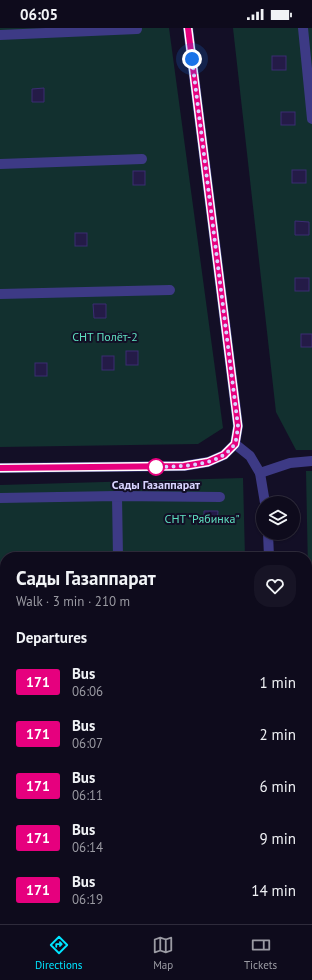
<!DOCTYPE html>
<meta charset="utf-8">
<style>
:root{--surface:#0e0b1c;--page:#171425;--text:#f1f3f6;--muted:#9b9ba3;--line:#2e2b3b;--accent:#00e5ff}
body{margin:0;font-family:"PT Sans",sans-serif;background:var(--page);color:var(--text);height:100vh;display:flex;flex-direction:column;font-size:15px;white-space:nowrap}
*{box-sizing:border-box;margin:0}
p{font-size:13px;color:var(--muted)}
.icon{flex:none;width:22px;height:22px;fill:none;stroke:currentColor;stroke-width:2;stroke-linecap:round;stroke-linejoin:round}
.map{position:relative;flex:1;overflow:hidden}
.panel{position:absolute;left:0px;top:524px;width:312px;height:372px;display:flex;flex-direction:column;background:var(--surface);border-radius:16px 16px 0 0;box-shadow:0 1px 3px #0004,0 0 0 1px var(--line)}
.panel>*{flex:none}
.badge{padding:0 8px;border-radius:3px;font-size:14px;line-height:26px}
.fabs{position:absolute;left:256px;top:468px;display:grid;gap:8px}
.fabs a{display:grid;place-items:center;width:44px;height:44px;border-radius:50%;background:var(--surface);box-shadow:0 1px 3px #0004,0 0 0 1px var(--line);font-size:20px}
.you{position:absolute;width:20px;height:20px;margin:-10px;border:3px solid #fff;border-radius:50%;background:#1a73e8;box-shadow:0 0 0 6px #1a73e833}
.map>.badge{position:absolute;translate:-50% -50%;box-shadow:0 0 0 2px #fff}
h2{padding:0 16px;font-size:15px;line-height:36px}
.round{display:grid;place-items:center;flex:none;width:42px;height:42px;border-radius:16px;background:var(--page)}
.headline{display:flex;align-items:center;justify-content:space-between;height:68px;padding:0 16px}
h1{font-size:19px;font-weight:800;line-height:30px}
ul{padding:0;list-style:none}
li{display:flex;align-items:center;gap:12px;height:52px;padding:0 16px}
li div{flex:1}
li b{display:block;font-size:15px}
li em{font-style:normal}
li .badge{min-width:44px;font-weight:700;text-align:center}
.status{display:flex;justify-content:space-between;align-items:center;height:28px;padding:0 20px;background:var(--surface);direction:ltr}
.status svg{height:11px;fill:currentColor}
.menu{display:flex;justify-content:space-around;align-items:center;height:56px;border-top:1px solid var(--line);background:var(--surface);font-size:11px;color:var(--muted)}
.menu a{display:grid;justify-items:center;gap:2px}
.menu .current{color:var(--accent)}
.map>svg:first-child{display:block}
</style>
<div class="status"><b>06:05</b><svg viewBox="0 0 49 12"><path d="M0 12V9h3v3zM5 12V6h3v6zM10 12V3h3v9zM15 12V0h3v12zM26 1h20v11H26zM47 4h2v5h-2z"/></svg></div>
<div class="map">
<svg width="312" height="896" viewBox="0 0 312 896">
<rect width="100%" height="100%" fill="#130f26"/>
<!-- green -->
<g fill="#12302f">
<path d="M0,0H169L223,400L198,416L0,419Z"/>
<path d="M233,0H312V422H296L276,384Z"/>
<path d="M306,443H312V740Z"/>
<path d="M243,450L245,529H5V891H255V896H0V457Z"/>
</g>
<!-- building -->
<g fill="#241b47" stroke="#3b2d73">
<rect x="272" y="28" width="14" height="14"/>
<path d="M44,60V74H32V61Z"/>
<rect x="281" y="84" width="14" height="13"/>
<rect x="292" y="142" width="14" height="13"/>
<rect x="133" y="143" width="12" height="14"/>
<path d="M295,193L309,194V207H295Z"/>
<rect x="75" y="205" width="12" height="13"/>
<rect x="295" y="250" width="14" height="13"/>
<path d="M93,276H106V290H94Z"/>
<rect x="301" y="306" width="11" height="13"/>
<rect x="126" y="323" width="12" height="14"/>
<rect x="102" y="328" width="12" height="14"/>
<rect x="35" y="335" width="12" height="13"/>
<path d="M204,483H218L217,495H204Z"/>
</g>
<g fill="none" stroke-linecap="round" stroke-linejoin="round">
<!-- minor -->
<g stroke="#3d3a85" stroke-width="10">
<path d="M303,0L312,91"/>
<path d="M0,7L137,1"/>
<path d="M0,136L142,131"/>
<path d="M0,266L170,262"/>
<path d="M235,416L250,428L260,445L265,475"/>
<path d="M0,440L184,438L208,434L224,427L235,416L238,398L188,0"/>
<path d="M260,445L290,435L312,433"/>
<path d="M117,468L118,529"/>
<path d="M0,470L117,468L220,469"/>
<path d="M268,505L269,529"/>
<path d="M0,560L5,819"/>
<path d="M307,769H312"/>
<path d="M6,891V896"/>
<path d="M126,891V896"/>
<path d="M284,891V896"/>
</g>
</g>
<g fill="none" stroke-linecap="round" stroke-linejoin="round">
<defs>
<path id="line" d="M0,440L184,438L208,434L224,427L235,416L238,398L188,0"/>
</defs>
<!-- line casing -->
<use href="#line" stroke="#fff" stroke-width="9"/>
<!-- line -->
<use href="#line" stroke="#e6007e" stroke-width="6"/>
<!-- walk -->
<path stroke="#d9d4ff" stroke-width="4" stroke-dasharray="0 7.2" d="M156,439H154C179,438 218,440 234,417C237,412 237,404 238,398L192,31"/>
</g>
<!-- markers -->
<circle fill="#fff" stroke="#e6007e" stroke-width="2" cx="156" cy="439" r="8"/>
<g text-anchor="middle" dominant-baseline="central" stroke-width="4" stroke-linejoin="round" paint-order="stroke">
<!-- park labels -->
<g font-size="12" fill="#5fe0c0" stroke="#130f26">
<text x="105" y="308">СНТ Полёт-2</text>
<text x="202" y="490">СНТ "Рябинка"</text>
</g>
<!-- stop labels -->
<g font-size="12" font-weight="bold" fill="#d9d4ff" stroke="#130f26">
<text x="156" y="456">Сады Газаппарат</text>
</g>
</g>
</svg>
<div class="fabs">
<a><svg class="icon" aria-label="layers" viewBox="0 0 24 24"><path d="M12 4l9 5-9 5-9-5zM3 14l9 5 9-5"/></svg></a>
</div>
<div class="you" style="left:192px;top:31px"></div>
<section class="panel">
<div class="headline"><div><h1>Сады Газаппарат</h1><p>Walk · 3 min · 210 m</p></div><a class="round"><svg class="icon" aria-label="heart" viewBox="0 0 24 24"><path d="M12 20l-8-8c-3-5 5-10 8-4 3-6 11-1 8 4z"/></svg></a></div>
<h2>Departures</h2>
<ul>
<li><span class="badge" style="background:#e6007e;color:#fff">171</span><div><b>Bus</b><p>06:06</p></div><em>1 min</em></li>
<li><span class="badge" style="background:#e6007e;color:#fff">171</span><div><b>Bus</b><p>06:07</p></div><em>2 min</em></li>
<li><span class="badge" style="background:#e6007e;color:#fff">171</span><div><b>Bus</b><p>06:11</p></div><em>6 min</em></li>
<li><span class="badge" style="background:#e6007e;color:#fff">171</span><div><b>Bus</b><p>06:14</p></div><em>9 min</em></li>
<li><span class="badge" style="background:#e6007e;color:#fff">171</span><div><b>Bus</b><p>06:19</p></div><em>14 min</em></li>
</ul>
</section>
</div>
<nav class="menu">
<a class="current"><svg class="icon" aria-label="directions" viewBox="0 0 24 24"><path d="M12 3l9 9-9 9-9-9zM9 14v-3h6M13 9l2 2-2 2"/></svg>Directions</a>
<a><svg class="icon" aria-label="map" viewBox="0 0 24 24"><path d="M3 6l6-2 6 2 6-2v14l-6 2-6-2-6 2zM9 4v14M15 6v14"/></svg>Map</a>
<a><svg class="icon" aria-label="tickets" viewBox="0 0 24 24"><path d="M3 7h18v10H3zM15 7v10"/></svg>Tickets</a>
</nav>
